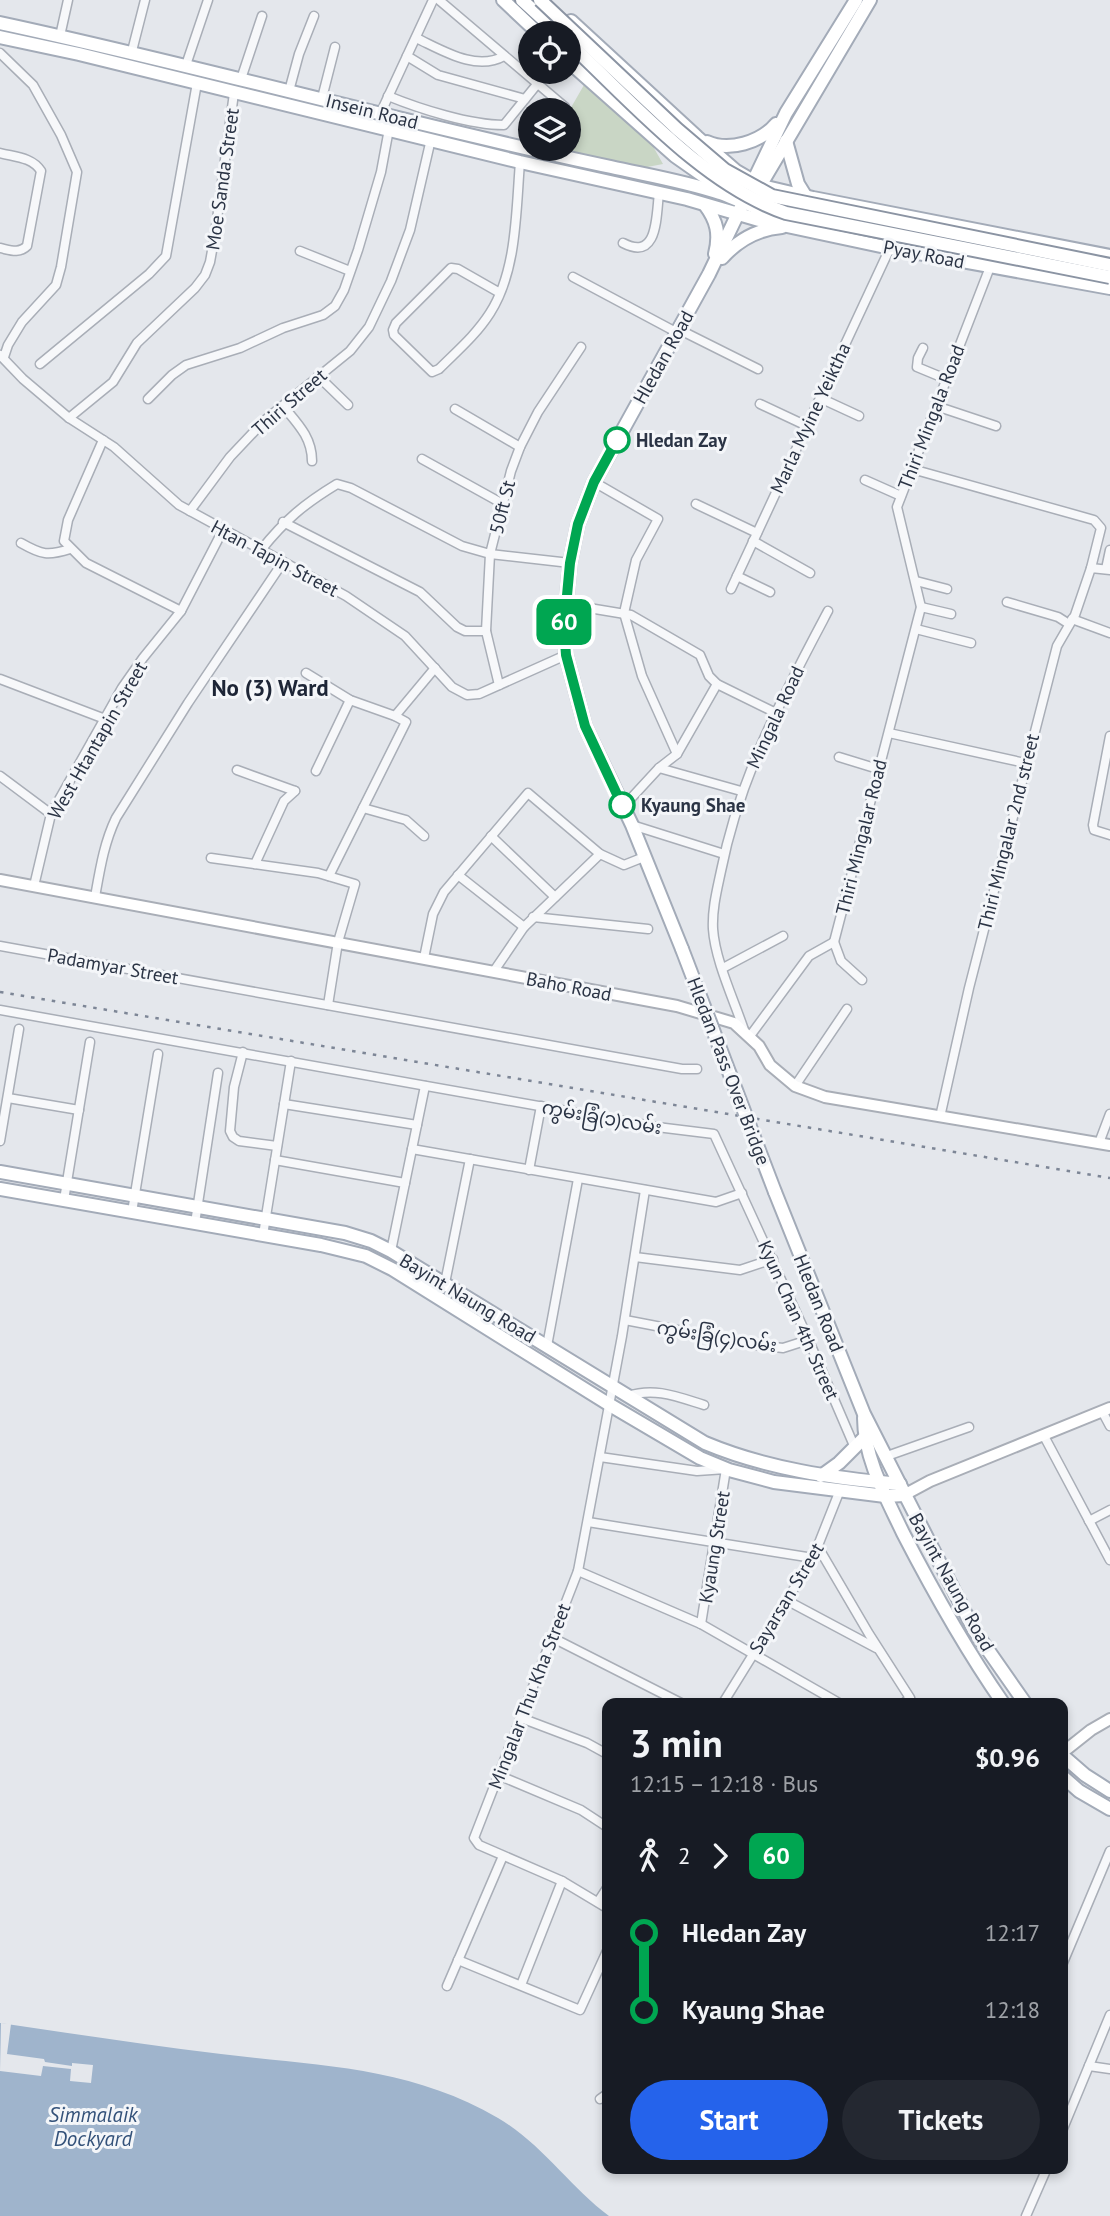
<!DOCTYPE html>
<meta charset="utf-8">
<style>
:root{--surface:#171b24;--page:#242831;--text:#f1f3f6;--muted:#9ea1a6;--accent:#2563eb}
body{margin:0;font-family:"PT Sans","Noto Sans Myanmar",sans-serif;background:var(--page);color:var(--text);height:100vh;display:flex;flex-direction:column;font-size:26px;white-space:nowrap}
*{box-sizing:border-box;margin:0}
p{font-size:23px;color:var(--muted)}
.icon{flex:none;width:38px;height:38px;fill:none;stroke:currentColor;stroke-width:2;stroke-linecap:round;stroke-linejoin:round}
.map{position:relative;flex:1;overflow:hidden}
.side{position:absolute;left:602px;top:1698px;width:466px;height:476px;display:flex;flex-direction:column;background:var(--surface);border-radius:14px;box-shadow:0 4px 10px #0003}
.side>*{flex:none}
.badge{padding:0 14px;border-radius:10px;font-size:24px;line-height:46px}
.fabs{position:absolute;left:518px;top:21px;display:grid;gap:14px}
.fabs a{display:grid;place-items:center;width:63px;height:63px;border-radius:50%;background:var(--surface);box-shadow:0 4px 10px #0003;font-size:35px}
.map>.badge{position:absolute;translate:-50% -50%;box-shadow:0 0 0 4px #fff}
.legs{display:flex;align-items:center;gap:10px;height:77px;padding:0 28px;font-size:23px}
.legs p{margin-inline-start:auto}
.overview{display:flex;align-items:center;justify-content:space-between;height:119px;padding:0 28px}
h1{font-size:38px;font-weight:600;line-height:52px}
.action{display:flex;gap:14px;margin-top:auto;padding:14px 28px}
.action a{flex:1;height:80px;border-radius:42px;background:var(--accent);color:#fff;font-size:28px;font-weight:600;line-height:80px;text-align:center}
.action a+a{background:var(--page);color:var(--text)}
ul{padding:0 28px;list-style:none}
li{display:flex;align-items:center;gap:24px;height:77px;font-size:26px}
li i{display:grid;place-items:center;width:10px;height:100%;margin:0 9px;background:currentColor}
li i::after{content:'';width:18px;height:18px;margin:-9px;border:5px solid;border-radius:50%;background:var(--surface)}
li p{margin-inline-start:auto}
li:first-child i{background:linear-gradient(#0000 50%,currentColor 0)}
li:last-child i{background:linear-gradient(currentColor 50%,#0000 0)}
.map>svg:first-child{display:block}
</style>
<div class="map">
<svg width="1110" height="2216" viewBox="0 0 1110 2216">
<rect width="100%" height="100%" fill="#e4e7ec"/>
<!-- green -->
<path fill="#c9d6c5" d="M584,85L650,141L663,164L642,168L561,149H569V111Z"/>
<!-- water -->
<path fill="#9fb4cc" d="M0,2023C74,2034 147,2045 221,2054C319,2066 409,2066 498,2118C541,2143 570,2187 609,2216H0Z"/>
<!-- pier -->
<path fill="#e4e7ec" d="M1,2023L11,2024L7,2054L44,2059L45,2062L72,2066V2063L93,2065L91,2083L70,2081L71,2069L43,2066L41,2076L0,2071Z"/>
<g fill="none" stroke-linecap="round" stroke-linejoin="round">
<defs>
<g id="minor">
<path d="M439,0L565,107"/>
<path d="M60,36L68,0"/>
<path d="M416,38C442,50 476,72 504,56"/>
<path d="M132,51L145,0"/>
<path d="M0,53L33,85L61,135L77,172L61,267L56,285L22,322L8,345L4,357"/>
<path d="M407,56L438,75L525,99"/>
<path d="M186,65L208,0"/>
<path d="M241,79L262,16"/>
<path d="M289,91L299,54L314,16"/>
<path d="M388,96C420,109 470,125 504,125L547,72"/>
<path d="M322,98L335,47"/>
<path d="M381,112L433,0"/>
<path d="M0,153C15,157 32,157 41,171L27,246C19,254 10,250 0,248"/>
<path d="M623,243C658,261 656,218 659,193"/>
<path d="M300,251L350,271"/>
<path d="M573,277L676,332"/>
<path d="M500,293L458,269L451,268L396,323L393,330L394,335L432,372L439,369C457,351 476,335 490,313C517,271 516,211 520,162"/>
<path d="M678,329L758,369"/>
<path d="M923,348L918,358L917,367L946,379"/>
<path d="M0,355L23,379L69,418L114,447L179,505L346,596L405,636L452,687L467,695L479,694L566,655"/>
<path d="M40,364L149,274L166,256L197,83"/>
<path d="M318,376L348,405"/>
<path d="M820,398L859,416"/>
<path d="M148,399L172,375L186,365L240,348L283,328L323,315L335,306L344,290L358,250L381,172L389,129"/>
<path d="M760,404L807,426"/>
<path d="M283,406C297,423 312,437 312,461"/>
<path d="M936,406L996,426"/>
<path d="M455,409L520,447"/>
<path d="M69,418L113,382L137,343L195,288L205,275L210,262L215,234L234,93"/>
<path d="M103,440L68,520L64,541L86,563L181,611"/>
<path d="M422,459L503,504"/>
<path d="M912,469L1094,520L1101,528L1091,568"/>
<path d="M865,480L901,496"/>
<path d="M594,482L658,519L636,560L624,613L642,676L677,754"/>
<path d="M696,504L757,533"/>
<path d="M190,511L230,457L265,420L350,351L369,327L391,281L410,230L431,139"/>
<path d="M283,522L420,592L457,627L465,631H486"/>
<path d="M753,541L810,573"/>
<path d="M21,543C42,555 48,556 70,549"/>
<path d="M261,550C285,520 304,504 337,484L351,488L462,546L490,554L570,563"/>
<path d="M1106,569L1110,550"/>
<path d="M737,576L770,592"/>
<path d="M916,581L947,589"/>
<path d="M731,589L890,248"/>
<path d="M1007,602L1058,617L1069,624"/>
<path d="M565,604L631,615L700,655L709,676L717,684L774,712"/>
<path d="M921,607L951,614"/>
<path d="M1072,619L1110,633"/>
<path d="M916,629L971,643"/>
<path d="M306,673L350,700L395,716L406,722L329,876"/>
<path d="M0,679L105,719"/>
<path d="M499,685L486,631L490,554L511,471L520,447L538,412L581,347"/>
<path d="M395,716L435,668"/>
<path d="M889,733L1025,763"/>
<path d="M1110,736L1093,825L1094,830L1110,835"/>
<path d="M839,757L878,769"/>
<path d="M659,768L741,791"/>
<path d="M237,770L295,791"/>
<path d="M316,771L350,700"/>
<path d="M0,776L51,814"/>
<path d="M623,807L659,768L677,754L717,684"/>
<path d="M363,808L406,820L424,836"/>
<path d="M632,825L724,854"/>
<path d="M491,836L555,897"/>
<path d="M211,858L318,873L355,884L338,942L328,1005"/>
<path d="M255,864L284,801L295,791"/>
<path d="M458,875L524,927"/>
<path d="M34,886L51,814L122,688L143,658L181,611L223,530"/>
<path d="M95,897C100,869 104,843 116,818L188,703L283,562"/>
<path d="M533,917L648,929"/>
<path d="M834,942L921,607L897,507L990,267"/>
<path d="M834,942L841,961L862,980"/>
<path d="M0,946L615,1057L682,1069H697"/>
<path d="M424,958L433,914L444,892L528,793L600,854L624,865L644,857"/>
<path d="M723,968L783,936"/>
<path d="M494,971L524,927L600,854"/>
<path d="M0,1010L657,1127L714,1134L806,1334L855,1448"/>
<path d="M744,1030C734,1000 715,960 713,929C712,909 717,890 721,871C740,775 783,696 828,611"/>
<path d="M750,1036L809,956L834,942"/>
<path d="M243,1052L234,1087L230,1131L233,1137L239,1141L277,1146"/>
<path d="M795,1086L847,1009"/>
<path d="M8,1098L79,1110"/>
<path d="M284,1104L417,1125"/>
<path d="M940,1117L969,988L1057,646L1075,615L1091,568L1110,570"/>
<path d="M0,1141L19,1029"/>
<path d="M1099,1143L1110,1114"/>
<path d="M412,1149L716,1202L742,1193"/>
<path d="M275,1160L405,1183"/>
<path d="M529,1170L541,1106"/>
<path d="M64,1200L90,1042"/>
<path d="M132,1212L158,1054"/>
<path d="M195,1223L218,1073"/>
<path d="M263,1235L291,1061"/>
<path d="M391,1251L425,1086"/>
<path d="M635,1257L740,1270L773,1259"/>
<path d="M445,1283L470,1159"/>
<path d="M625,1320L755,1345L783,1348L808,1340"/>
<path d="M547,1346L578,1179"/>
<path d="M628,1396C655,1387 678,1397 704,1405"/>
<path d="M1102,1411L1110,1426"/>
<path d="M1044,1436L1110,1560"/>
<path d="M887,1456L969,1427"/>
<path d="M600,1457L697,1471L726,1469L701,1624"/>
<path d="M1089,1521L1110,1510"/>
<path d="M588,1522L813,1558"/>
<path d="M818,1547L869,1634L910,1698L904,1703"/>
<path d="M578,1571L701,1624L839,1703"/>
<path d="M786,1600L876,1648"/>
<path d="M553,1638L681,1703"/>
<path d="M723,1703L813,1558L840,1490"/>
<path d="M521,1718L587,1743L607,1754"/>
<path d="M498,1775L581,1810L607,1827"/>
<path d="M598,1902L607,1888"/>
<path d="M607,1908L562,1881L479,1845L474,1838L578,1571L622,1336L645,1190"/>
<path d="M458,1960L580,2010L607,1951"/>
<path d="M1062,1965L1110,1851"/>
<path d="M521,1985L562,1881"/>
<path d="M447,1986L503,1856"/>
<path d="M1089,2066L1110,2069"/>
<path d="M600,2099L607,2094"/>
<path d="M1062,2131L1110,2015"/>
<path d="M1026,2216L1047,2168"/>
</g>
<g id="secondary">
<path d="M0,880L677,1006L734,1023L759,1046L770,1065L795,1086L825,1097L1110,1145"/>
<path d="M904,1495L930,1481L1110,1408"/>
<path d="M1062,1753L1091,1730L1110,1719"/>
</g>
<g id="primary">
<path d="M503,0L538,33"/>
<path d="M571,21L697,137L736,171L762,186L813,198L1110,256"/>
<path d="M0,23C205,67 406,124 611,167C647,175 684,181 720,193C730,196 739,203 750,202"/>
<path d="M0,37L79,54L520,162L687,199L759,220L890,248L1110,288"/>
<path d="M569,62L675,156L722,189"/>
<path d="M786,141L798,184L806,197"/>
<path d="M707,142C729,152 761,142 776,124"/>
<path d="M757,191L870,0"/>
<path d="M740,200L778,218"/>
<path d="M705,205C717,221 720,234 715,254"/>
<path d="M722,258C738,240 759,229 782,227"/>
<path d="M682,949L632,825L585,726L566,655L564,628L570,563L578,524L594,482L709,274L786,113L856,0"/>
<path d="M0,1172L345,1233L371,1241L391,1251L705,1443C767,1469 832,1478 900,1484"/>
<path d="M0,1189L321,1245L366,1256L392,1269L610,1405L700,1458L729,1470L774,1482L885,1496L904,1495"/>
<path d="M775,1192L864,1414L974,1630L1025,1703"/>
<path d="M864,1418C864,1458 886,1497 903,1533C934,1593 964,1647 1003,1703"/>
<path d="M821,1476L839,1463L864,1438"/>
<path d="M1062,1755L1085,1775L1110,1791"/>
<path d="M1062,1776L1079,1791L1110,1809"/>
</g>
<path id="trunk" d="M522,0L558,33"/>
</defs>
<!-- minor casing -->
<use href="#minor" stroke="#a9aeb7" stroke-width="11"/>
<!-- secondary casing -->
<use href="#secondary" stroke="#a9aeb7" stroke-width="14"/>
<!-- primary casing -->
<use href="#primary" stroke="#a3abb8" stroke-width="16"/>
<!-- trunk casing -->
<use href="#trunk" stroke="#8b94a3" stroke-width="16"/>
<!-- minor -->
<use href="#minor" stroke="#f7f8fa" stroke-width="8"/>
<!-- secondary -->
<use href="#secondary" stroke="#fff" stroke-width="10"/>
<!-- primary -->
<use href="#primary" stroke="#fff" stroke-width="12"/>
<!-- trunk -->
<use href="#trunk" stroke="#fff" stroke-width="12"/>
<!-- rail -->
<path stroke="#7d8696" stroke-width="2.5" stroke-dasharray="3.5 7" stroke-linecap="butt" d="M0,992L1110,1178"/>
<defs>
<path id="primary-bridge" d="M682,949L775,1192"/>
<g id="trunk-bridge">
<path d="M540,0L677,129L725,170L772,196L1110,265"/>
<path d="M569,43C632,102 704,185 786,213L1110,277"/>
</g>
</defs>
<!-- primary-bridge casing -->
<use href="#primary-bridge" stroke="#a3abb8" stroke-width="16" stroke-linecap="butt"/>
<!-- trunk-bridge casing -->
<use href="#trunk-bridge" stroke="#8b94a3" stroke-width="16" stroke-linecap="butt"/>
<!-- primary-bridge -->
<use href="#primary-bridge" stroke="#fff" stroke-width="12"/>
<!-- trunk-bridge -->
<use href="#trunk-bridge" stroke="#fff" stroke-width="12"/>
</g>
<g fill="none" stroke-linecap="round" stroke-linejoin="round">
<defs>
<path id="line-1" d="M617,440L594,482L578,524L570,563L564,628L566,655L585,726L622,805"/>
</defs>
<!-- line-1 casing -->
<use href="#line-1" stroke="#fff" stroke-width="16"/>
<!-- line-1 -->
<use href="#line-1" stroke="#00a651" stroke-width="10"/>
</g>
<!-- markers -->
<g fill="#fff" stroke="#00a651" stroke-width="3.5">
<circle cx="617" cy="440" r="12"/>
<circle cx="622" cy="805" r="12"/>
</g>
<g text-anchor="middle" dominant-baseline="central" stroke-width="6" stroke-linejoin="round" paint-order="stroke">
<!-- street labels -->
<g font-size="19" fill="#2b3445" stroke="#f4f6f9">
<text transform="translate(372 111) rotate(14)">Insein Road</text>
<text transform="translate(222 179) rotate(-82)">Moe Sanda Street</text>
<text transform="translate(924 254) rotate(11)">Pyay Road</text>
<text transform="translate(663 357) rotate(-61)">Hledan Road</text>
<text transform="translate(289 402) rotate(-41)">Thiri Street</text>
<text transform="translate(931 417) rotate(-69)">Thiri Mingala Road</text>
<text transform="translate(810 418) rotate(-65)">Marla Myine Yeiktha</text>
<text transform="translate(502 507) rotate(-76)">50ft St</text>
<text transform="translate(275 558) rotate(28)">Htan Tapin Street</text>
<text transform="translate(775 717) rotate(-65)">Mingala Road</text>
<text transform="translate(97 740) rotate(-60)">West Htantapin Street</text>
<text transform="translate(1008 832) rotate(-76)">Thiri Mingalar 2nd street</text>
<text transform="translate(861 837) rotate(-76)">Thiri Mingalar Road</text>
<text transform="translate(113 966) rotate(10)">Padamyar Street</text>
<text transform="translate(569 986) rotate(11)">Baho Road</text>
<text transform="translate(729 1071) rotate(69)">Hledan Pass Over Bridge</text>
<text transform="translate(602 1117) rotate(10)">ကွမ်းခြံ(၁)လမ်း</text>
<text transform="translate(468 1298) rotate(31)">Bayint Naung Road</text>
<text transform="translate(819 1303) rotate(68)">Hledan Road</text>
<text transform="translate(799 1320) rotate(66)">Kyun Chan 4th Street</text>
<text transform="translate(717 1336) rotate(9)">ကွမ်းခြံ(၄)လမ်း</text>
<text transform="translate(714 1547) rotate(-81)">Kyaung Street</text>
<text transform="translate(952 1582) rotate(61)">Bayint Naung Road</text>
<text transform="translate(786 1598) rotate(-59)">Sayarsan Street</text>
<text transform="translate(529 1696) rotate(-69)">Mingalar Thu Kha Street</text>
</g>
<!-- stop labels -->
<g font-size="19" font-weight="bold" fill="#2b3445" stroke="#f4f6f9" text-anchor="start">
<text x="636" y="440">Hledan Zay</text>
<text x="641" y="805">Kyaung Shae</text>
</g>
<!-- water labels -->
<g font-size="21" font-style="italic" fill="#34527a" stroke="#f4f6f9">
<text x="93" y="2114">Simmalaik<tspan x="93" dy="24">Dockyard</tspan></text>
</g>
<!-- quarter labels -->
<g font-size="23" font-weight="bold" fill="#1d2536" stroke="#f4f6f9">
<text x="270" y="687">No (3) Ward</text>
</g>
</g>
</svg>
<div class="fabs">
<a><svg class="icon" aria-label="locate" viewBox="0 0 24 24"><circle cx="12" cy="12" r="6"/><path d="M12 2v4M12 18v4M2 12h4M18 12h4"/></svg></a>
<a><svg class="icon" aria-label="layers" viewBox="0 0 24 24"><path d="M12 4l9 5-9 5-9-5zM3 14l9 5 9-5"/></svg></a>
</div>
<b class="badge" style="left:564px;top:622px;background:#00a651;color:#fff">60</b>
<section class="side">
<div class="overview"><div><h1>3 min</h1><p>12:15 – 12:18 · Bus</p></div><b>$0.96</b></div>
<div class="legs"><svg class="icon" aria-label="walk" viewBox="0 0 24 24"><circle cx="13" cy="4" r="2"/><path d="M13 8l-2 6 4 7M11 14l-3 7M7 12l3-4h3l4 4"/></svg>2<svg class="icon" aria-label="forward" viewBox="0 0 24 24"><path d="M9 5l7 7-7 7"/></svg><b class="badge" style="background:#00a651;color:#fff">60</b></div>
<ul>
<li><i style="color:#00a651"></i><b>Hledan Zay</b><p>12:17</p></li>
<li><i style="color:#00a651"></i><b>Kyaung Shae</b><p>12:18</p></li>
</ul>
<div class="action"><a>Start</a><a>Tickets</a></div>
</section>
</div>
